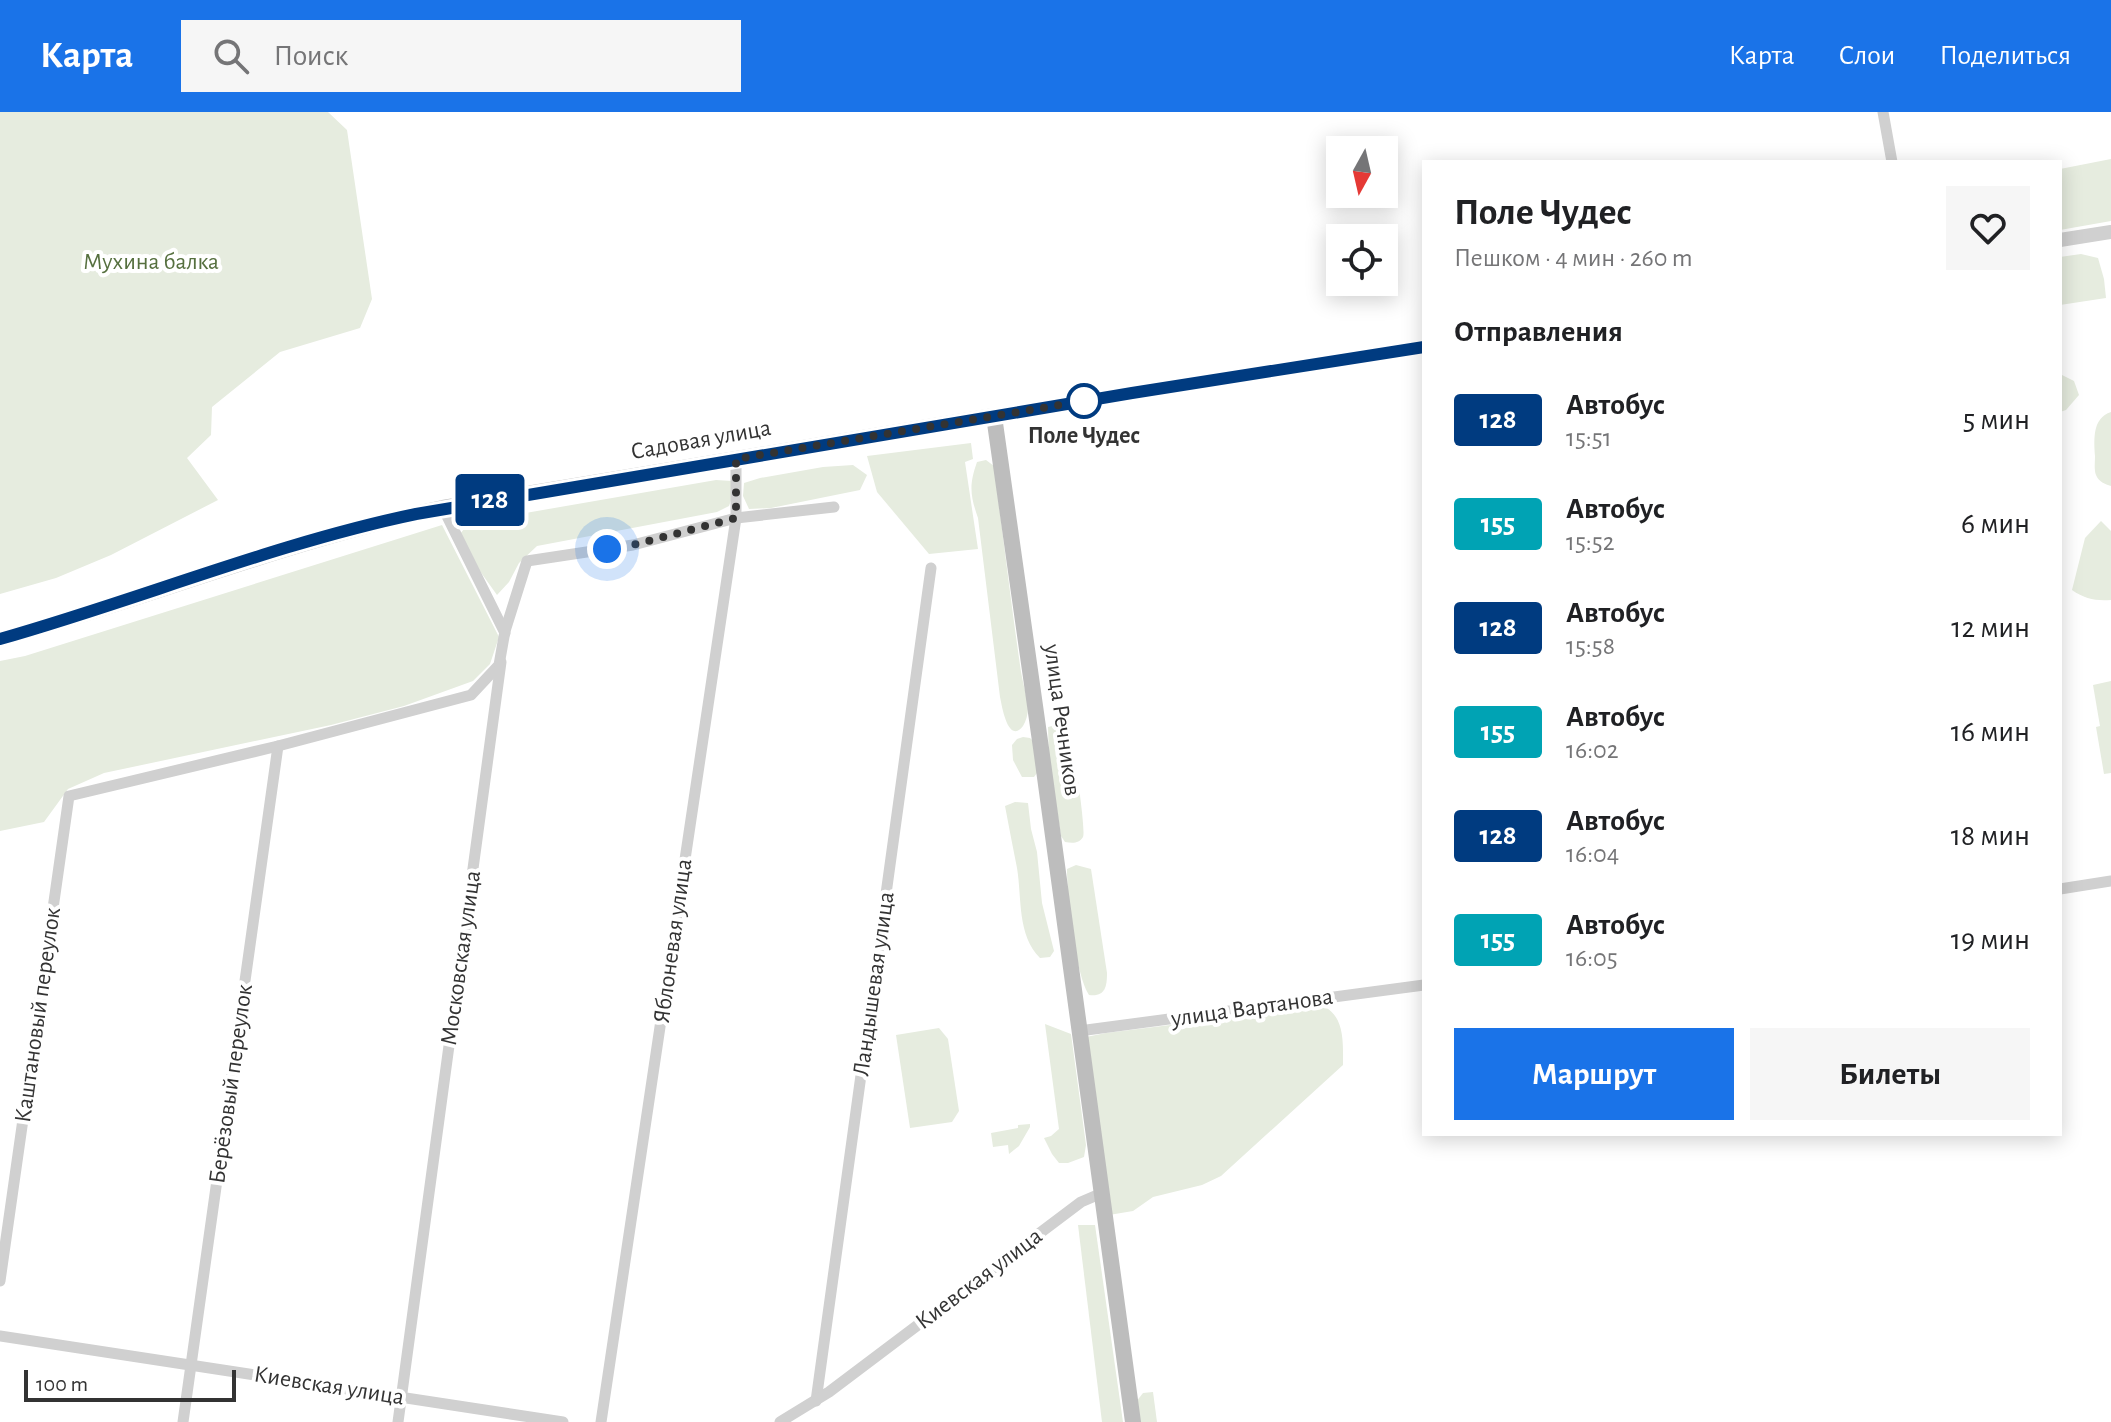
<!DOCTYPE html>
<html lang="ru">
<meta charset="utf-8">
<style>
:root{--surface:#fff;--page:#f6f6f6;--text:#202124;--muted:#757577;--accent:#1a73e8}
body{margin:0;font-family:"Alegreya Sans",sans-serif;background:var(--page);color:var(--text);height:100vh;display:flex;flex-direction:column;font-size:30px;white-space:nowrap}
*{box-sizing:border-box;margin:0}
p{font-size:26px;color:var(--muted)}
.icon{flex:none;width:44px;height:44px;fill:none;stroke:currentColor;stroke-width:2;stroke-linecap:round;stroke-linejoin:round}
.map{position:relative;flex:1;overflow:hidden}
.side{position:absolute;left:1422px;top:48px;width:640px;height:976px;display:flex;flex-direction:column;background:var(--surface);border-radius:0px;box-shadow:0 4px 20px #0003}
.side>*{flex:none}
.badge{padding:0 16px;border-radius:6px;font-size:28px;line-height:52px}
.needle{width:52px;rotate:188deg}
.buttons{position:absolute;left:1326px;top:24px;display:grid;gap:16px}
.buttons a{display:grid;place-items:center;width:72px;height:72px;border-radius:0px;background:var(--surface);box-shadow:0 4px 20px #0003;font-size:40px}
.scale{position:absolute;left:24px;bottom:20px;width:212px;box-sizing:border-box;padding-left:8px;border:4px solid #333;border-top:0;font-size:22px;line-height:28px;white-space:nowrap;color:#333;-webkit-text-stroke:6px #fff;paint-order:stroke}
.you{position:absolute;width:40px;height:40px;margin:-20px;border:6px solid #fff;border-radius:50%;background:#1a73e8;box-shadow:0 0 0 12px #1a73e833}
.map>.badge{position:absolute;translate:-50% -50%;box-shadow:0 0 0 4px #fff}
h2{padding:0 32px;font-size:30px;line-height:72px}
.round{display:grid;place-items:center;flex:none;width:84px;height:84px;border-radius:0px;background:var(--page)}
.overview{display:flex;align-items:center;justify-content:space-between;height:136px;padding:0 32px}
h1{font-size:38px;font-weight:700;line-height:60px}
.cta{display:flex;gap:16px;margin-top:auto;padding:16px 32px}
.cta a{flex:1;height:92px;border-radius:0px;background:var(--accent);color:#fff;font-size:32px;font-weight:700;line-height:92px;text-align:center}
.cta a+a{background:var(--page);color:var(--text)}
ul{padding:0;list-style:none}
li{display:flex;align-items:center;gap:24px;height:104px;padding:0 32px}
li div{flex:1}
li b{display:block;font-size:30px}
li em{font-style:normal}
li .badge{min-width:88px;font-weight:700;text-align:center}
header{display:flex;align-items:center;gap:48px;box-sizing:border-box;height:112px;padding:0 40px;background:var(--accent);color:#fff}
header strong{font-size:38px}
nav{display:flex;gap:44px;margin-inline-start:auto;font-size:28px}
.search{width:560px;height:72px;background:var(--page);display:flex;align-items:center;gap:20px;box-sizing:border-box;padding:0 28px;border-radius:0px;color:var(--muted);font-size:30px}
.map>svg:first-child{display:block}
</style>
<header>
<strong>Карта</strong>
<div class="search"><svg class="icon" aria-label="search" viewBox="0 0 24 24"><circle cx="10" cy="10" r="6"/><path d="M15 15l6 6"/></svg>Поиск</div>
<nav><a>Карта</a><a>Слои</a><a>Поделиться</a></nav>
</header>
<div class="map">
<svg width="2111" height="1310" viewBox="0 0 2111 1310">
<rect width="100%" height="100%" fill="#fff"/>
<!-- green -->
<g fill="#e6ecdf">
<path d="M0,0H328L347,18L372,187L360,216L280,240L212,295L211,323L187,346L218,388L111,443L56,466L0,482Z"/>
<path d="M2111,47V109L2060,118V57Z"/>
<path d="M2081,142L2098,146L2104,167L2106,186L2060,193V145Z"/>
<path d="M2060,262L2074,269L2079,283L2066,298L2060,300Z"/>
<path d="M2111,300V374C2105,372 2099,370 2096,363C2094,358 2095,350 2095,344C2094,328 2092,306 2111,300Z"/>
<path d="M971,331L973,347L965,350L978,437L929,442L877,380L867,344Z"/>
<path d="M986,348L994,354C1003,423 1011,492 1021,560C1023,572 1027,584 1028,596C1028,602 1026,609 1023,614C1008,633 1002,594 1000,585L978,406C970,383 969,373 977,350Z"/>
<path d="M853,353L867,363L860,378L771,396L749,397L743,384L744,371L760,366L823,355Z"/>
<path d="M716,368L732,369L733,382L729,394L717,400L537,434L519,451L509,470L497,483L477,455L460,422L468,412L482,409H492L514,403Z"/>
<path d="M2101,409L2111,419V488C2095,489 2085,487 2072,478L2085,426Z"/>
<path d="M442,413L499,525L490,552L473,569L404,594L331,613L104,661L68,677L44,710L0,719V549L25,544Z"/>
<path d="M2111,569V661L2104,662L2096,615L2100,614L2093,573Z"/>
<path d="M1060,612C1067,619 1070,626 1072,635C1075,645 1086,719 1083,725C1079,732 1072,731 1065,730L1061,724L1049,648L1048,615Z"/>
<path d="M1023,625L1030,626L1035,631L1037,661L1034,665H1022L1013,648L1012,633L1017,627Z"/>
<path d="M1015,690L1028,691L1031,717L1037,740L1042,791L1054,839L1050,845L1040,846C1017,823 1022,786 1017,756C1013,736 1009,715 1005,694Z"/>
<path d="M1076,753L1091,757L1107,861C1107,875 1105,885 1089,883C1075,862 1067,784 1067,757Z"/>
<path d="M1323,894C1345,904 1343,931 1343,953L1221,1064L1202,1073L1153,1085L1133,1099L1109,1103L1086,925L1106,921Z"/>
<path d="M1045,912L1071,922L1086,1033L1084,1045L1068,1051H1059L1052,1042L1044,1026L1051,1024L1059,1017Z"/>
<path d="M939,916L948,927L959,999L952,1010L910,1016L896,923Z"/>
<path d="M1030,1012V1015L1019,1034L1009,1042L1008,1033L993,1035L991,1021L1018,1016V1013Z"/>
<path d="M1078,1113H1095L1123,1310H1102Z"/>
<path d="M1153,1280L1157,1310H1139L1136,1290L1143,1281Z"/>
</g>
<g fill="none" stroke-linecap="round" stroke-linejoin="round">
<!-- minor -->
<g stroke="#d0d0d0" stroke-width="11">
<path d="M1883,0L1892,50"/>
<path d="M443,396L505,521"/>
<path d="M2060,777L2111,769"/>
<path d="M1079,919L1424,873"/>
<path d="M0,1169L69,684L278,634L471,583L499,553L505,519L527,449L633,433L736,406L834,395"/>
<path d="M0,1224L563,1310"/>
<path d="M816,1289L931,456"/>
<path d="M183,1310L278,634"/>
<path d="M398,1310L501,550"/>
<path d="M601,1310L736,406V347"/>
<path d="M780,1310L829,1280L1081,1090L1102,1081"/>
</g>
<!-- tertiary -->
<g stroke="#d0d0d0" stroke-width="14">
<path d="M2060,128L2111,120"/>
<path d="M994,304L1424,235"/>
</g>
<!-- secondary -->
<path stroke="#bdbdbd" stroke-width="16" d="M0,527C148,486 292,427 443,396L994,304L1041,636L1133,1310"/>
</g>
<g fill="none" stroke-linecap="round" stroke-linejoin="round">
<defs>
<path id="line" d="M0,527C138,488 276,431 416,402L1132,281L1424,235"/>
</defs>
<!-- line casing -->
<use href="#line" stroke="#fff" stroke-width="18"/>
<!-- line -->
<use href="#line" stroke="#003b80" stroke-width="12"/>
<!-- walk -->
<path stroke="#333" stroke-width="8" stroke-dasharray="0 14.4" d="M607,437L633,433L736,406V347L1084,289"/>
</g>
<!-- markers -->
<circle fill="#fff" stroke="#003b80" stroke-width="4" cx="1084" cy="289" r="16"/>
<g text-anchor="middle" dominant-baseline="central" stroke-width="8" stroke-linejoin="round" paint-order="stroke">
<!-- park labels -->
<g font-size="24" fill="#56703f" stroke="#fff">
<text x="151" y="150">Мухина балка</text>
</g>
<!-- stop labels -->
<g font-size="24" font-weight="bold" fill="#333" stroke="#fff">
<text x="1084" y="324">Поле Чудес</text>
</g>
<!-- street labels -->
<g font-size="24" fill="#333" stroke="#fff">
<text transform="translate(701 328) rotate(-10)">Садовая улица</text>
<text transform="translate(1062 608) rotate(82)">улица Речников</text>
<text transform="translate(673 829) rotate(-82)">Яблоневая улица</text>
<text transform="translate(461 846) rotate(-82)">Московская улица</text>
<text transform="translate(874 872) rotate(-82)">Ландышевая улица</text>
<text transform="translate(1252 896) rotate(-8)">улица Вартанова</text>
<text transform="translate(38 903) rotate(-82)">Каштановый переулок</text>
<text transform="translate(231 972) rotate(-82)">Берёзовый переулок</text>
<text transform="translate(979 1167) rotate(-37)">Киевская улица</text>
<text transform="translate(329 1274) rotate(9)">Киевская улица</text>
</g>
</g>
</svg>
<div class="buttons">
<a><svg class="needle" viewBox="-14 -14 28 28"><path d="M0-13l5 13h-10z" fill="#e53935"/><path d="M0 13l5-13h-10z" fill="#757577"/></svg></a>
<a><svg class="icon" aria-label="locate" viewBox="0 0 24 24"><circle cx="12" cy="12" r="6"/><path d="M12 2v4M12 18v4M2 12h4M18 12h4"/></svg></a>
</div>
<div class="scale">100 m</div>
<div class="you" style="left:607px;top:437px"></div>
<b class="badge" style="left:490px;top:388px;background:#003b80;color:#fff">128</b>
<section class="side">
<div class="overview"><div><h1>Поле Чудес</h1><p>Пешком · 4 мин · 260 m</p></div><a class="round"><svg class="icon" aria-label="heart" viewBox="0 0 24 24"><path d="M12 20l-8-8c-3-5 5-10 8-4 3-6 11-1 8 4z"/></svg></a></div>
<h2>Отправления</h2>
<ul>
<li><span class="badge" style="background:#003b80;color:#fff">128</span><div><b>Автобус</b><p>15:51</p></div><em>5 мин</em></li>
<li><span class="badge" style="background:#00a3b4;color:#fff">155</span><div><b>Автобус</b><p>15:52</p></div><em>6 мин</em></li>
<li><span class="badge" style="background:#003b80;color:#fff">128</span><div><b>Автобус</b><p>15:58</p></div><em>12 мин</em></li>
<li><span class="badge" style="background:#00a3b4;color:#fff">155</span><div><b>Автобус</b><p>16:02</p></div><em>16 мин</em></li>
<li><span class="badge" style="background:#003b80;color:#fff">128</span><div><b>Автобус</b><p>16:04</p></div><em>18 мин</em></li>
<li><span class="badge" style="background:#00a3b4;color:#fff">155</span><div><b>Автобус</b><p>16:05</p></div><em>19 мин</em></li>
</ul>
<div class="cta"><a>Маршрут</a><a>Билеты</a></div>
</section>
</div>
